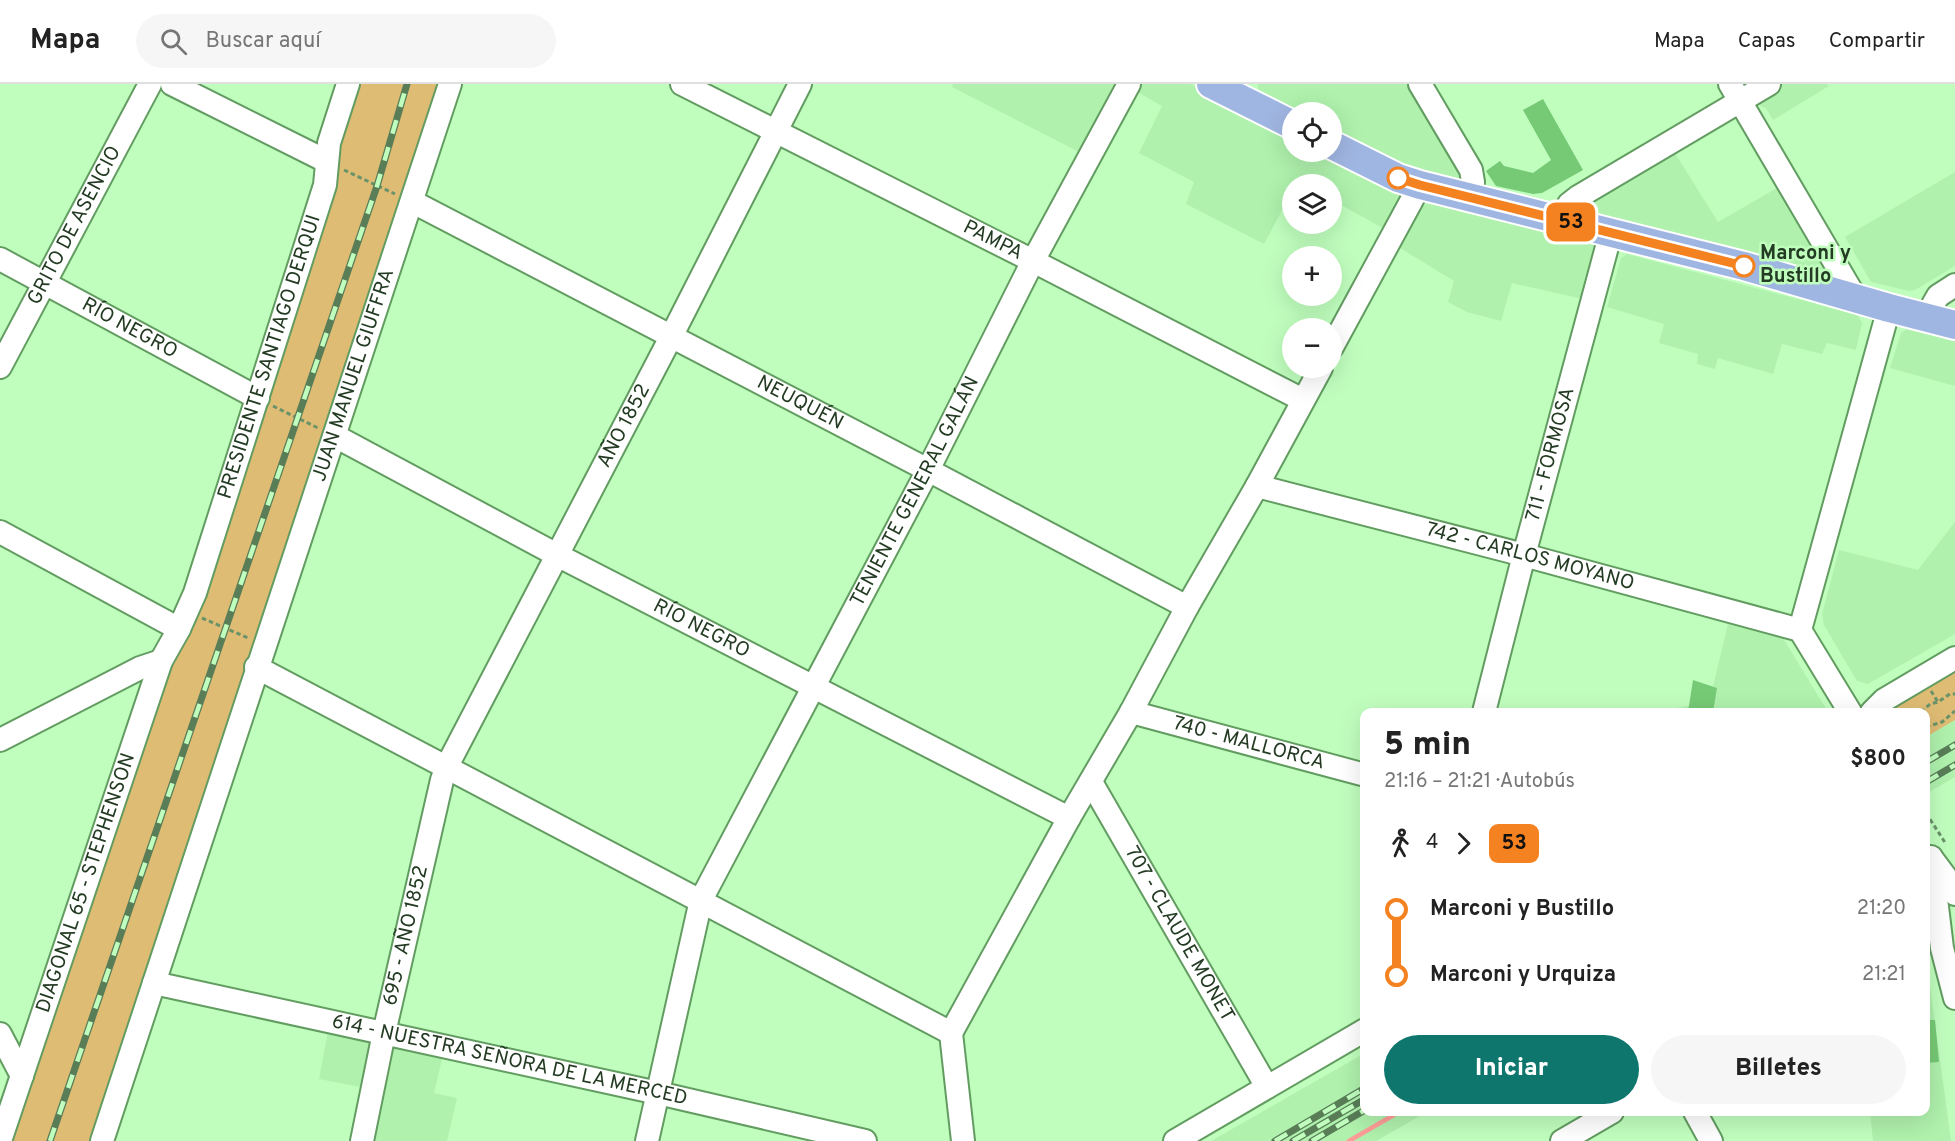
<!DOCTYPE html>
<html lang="es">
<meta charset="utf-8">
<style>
:root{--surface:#fff;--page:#f6f6f6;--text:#222;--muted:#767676;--line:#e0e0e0;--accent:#0f766e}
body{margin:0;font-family:Overpass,sans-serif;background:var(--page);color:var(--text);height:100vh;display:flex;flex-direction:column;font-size:22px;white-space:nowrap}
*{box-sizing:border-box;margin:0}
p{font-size:20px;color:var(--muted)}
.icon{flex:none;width:33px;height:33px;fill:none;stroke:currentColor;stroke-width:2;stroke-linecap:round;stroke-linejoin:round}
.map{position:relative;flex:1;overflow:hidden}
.side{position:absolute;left:1360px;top:624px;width:570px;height:408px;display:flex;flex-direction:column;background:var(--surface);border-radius:12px;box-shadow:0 6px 24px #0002}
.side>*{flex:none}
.badge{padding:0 12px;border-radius:9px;font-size:21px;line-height:39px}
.tools{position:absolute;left:1282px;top:18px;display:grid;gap:12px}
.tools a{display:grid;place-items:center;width:60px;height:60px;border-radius:50%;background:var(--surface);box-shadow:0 6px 24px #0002;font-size:30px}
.map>.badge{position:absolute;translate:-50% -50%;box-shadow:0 0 0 3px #fff}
.legs{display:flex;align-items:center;gap:9px;height:66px;padding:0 24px;font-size:20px}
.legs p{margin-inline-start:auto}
.headline{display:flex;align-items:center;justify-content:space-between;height:102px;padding:0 24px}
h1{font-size:33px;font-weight:800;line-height:45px}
.cta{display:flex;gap:12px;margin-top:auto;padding:12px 24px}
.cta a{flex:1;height:69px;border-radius:36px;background:var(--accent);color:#fff;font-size:24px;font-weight:800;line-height:69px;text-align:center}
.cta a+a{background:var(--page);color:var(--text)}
ul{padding:0 24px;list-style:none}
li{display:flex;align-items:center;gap:21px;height:66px;font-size:22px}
li i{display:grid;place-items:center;width:9px;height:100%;margin:0 8px;background:currentColor}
li i::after{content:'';width:15px;height:15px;margin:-8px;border:4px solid;border-radius:50%;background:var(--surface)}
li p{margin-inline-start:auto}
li:first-child i{background:linear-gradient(#0000 50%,currentColor 0)}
li:last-child i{background:linear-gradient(currentColor 50%,#0000 0)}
header{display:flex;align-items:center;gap:36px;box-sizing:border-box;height:84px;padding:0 30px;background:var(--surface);border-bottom:2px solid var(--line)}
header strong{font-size:28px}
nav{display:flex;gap:33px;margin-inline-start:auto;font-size:21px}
.search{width:420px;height:54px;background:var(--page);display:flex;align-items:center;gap:15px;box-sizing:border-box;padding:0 21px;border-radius:33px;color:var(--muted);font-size:22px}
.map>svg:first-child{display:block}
</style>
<header>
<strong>Mapa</strong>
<div class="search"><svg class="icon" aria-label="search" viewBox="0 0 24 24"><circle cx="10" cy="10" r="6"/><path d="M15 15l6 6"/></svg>Buscar aquí</div>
<nav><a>Mapa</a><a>Capas</a><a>Compartir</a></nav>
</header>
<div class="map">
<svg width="1955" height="1057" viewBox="0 0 1955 1057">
<rect width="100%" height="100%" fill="#c0febe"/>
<!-- built -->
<g fill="#aff1ad">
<path d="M953,0H1118L1081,69L952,3Z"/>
<path d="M1137,0H1191L1293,50V68H1328L1399,109L1401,117L1388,147L1332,116V100H1293V120L1287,117L1264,160L1186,120L1194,98L1139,69L1162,22L1134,6Z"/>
<path d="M1258,0H1416L1463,87L1460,93L1455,95L1409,83L1332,45V28H1300L1264,10L1258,5Z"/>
<path d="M1780,0H1827L1829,2L1773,36L1766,24L1760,22L1761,17Z"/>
<path d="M1673,66L1718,138L1782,101L1829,184L1827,190L1820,193L1584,130L1582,125L1584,118Z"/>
<path d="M1955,88V182L1915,206L1909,207L1871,198L1845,153Z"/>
<path d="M1432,116L1586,154L1594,160L1596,168L1583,215L1512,199L1501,237L1467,228L1448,218L1454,197L1400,164L1422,123Z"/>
<path d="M1627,170L1858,231L1862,239L1856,266L1827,259L1822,270L1782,260L1773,290L1718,274L1715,285L1697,280L1698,270L1659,259L1664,240L1607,223L1621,174Z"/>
<path d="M1907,245L1955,257V302L1890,284L1901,249Z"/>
<path d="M1955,438V550L1868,600L1857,597L1824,541L1822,530L1839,466L1918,486Z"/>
<path d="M1728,540L1783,554L1828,628H1649L1709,619Z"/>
<path d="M1955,636V693L1926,710V653Z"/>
<path d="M1926,885L1928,887L1951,1057H1873L1870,1028H1926Z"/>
<path d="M328,947L368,955L372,959L366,1004L319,995Z"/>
<path d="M394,963L443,971L434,1009L457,1014L447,1057H368L390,965Z"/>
<path d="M1365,969V1028H1427L1376,1057H1211Z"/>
</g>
<!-- green -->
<g fill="#dfbc74">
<path d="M348,0H450L102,1057H3L179,545Z"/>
<path d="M1955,583V636L1926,653V628H1886L1897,618Z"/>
</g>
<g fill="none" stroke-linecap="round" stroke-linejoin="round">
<!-- stream -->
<path stroke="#fd9d97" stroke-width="4.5" d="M1349,1057L1399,1028"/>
</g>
<!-- building -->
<g fill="#76ca75">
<path d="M1543,15L1583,86L1542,109L1533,110L1496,102L1486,87L1500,77L1504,82L1533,89L1551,76L1523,26Z"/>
<path d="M1693,596L1717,604L1713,628H1688Z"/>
<path d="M1926,936H1935L1939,978L1926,979Z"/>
</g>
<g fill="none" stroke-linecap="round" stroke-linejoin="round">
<defs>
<g id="minor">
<path d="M172,0L326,77"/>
<path id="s1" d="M682,0L1033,177L1303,316"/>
<path d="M1420,0L1471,86L1473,98L1472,114"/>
<path d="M1730,0L1855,213"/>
<path id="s2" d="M413,118L928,386L1187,523"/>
<path d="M1560,136L1569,120L1578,113L1769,0"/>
<path id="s3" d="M0,175L258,314"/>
<path d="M1926,233L1938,212L1955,201"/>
<path d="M1332,263L1420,101"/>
<path id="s4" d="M0,283L150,0"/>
<path id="s5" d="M335,352L557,471L1069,734"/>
<path id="s6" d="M1257,402L1524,471L1800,546"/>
<path d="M0,448L179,545"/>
<path d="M256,583L951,949"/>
<path id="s7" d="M1131,628L1365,691"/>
<path id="s8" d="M1484,628L1524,471L1611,148"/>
<path d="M1850,628L1800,546L1889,224"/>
<path d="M1872,628L1884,616L1955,574"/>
<path d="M0,656L140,584L161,577"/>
<path id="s9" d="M1091,698L1267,1003"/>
<path d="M1931,773L1942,864L1955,914"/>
<path d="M1933,776L1945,792L1955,810"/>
<path id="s10" d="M154,899L658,1009L865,1057"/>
<path d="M951,949L1069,734L1131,628L1187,523L1257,402L1321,284"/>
<path d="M951,949L963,1057"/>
<path d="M0,950L22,992"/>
<path d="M1695,1028L1711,1057"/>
<path id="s11" d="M0,1057L161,577L179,545L195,509L325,101L329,59L348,0"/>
<path id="s12" d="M102,1057L450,0"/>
<path id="s13" d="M362,1057L384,949L442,696L447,682L671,253L800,0"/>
<path id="s14" d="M647,1057L701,816L928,386L1033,177L1129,0"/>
<path d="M1175,1057L1365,946"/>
<path d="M1562,1057L1612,1028"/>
</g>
<g id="major">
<path d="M1211,0L1293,41"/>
<path d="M1332,61L1398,94L1420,101L1744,182L1889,224L1955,241"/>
</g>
</defs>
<!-- minor casing -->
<use href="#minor" stroke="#629c61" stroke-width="26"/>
<!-- major casing -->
<use href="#major" stroke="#fff" stroke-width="32"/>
<!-- path -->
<g stroke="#6a9369" stroke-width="3" stroke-dasharray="4.5 3" stroke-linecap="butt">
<path d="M344,86L395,110"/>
<path d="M273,322L318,344"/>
<path d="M202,534L248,554"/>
<path d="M1931,607L1938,618"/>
<path d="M1921,628L1930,620L1938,618L1950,610H1955"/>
<path d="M1926,643L1942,638L1955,627"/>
<path d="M1926,729L1946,760"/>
</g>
<!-- minor -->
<use href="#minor" stroke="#fff" stroke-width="22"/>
<!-- major -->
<use href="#major" stroke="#a0b6e2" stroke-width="28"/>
<defs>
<g id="rail">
<path d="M1926,678L1955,661"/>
<path d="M1926,698L1955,681"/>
<path d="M50,1057L377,102L407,0"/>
<path d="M1275,1057L1365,1004"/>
<path d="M1293,1057L1365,1015"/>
<path d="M1312,1057L1365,1026"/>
</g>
</defs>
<!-- rail casing -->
<use href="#rail" stroke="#587d57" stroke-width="7"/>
<!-- rail -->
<use href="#rail" stroke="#c0febe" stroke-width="4.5" stroke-dasharray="14" stroke-linecap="butt"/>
</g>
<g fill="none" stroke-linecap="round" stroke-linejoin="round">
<defs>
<path id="line-1" d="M1398,94L1420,101L1744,182"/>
</defs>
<!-- line-1 casing -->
<use href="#line-1" stroke="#fff" stroke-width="14"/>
<!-- line-1 -->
<use href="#line-1" stroke="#f58220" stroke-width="9"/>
</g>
<!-- markers -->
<g fill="#fff" stroke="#f58220" stroke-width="3">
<circle cx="1398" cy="94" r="10"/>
<circle cx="1744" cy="182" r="10"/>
</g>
<g text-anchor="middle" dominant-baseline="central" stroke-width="5" stroke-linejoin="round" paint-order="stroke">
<!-- street labels -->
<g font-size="20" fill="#233b22" stroke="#c0febe">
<text stroke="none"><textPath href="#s4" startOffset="160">GRITO DE ASENCIO</textPath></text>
<text stroke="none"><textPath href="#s1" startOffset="348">PAMPA</textPath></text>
<text stroke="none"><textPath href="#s3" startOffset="147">RÍO NEGRO</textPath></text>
<text stroke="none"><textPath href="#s11" startOffset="830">PRESIDENTE SANTIAGO DERQUI</textPath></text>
<text stroke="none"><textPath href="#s12" startOffset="806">JUAN MANUEL GIUFFRA</textPath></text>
<text stroke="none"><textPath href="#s2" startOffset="436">NEUQUÉN</textPath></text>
<text stroke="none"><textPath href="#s13" startOffset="768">AÑO 1852</textPath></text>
<text stroke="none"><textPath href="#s8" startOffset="266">711 - FORMOSA</textPath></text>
<text stroke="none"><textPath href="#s14" startOffset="708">TENIENTE GENERAL GALÁN</textPath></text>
<text stroke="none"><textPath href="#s6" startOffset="282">742 - CARLOS MOYANO</textPath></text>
<text stroke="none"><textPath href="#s5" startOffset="414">RÍO NEGRO</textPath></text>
<text stroke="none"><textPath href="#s7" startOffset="122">740 - MALLORCA</textPath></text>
<text stroke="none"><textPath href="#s11" startOffset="272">DIAGONAL 65 - STEPHENSON</textPath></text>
<text stroke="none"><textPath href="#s13" startOffset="210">695 - AÑO 1852</textPath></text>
<text stroke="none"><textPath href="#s9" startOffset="176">707 - CLAUDE MONET</textPath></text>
<text stroke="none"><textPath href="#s10" startOffset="364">614 - NUESTRA SEÑORA DE LA MERCED</textPath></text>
</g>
<!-- stop labels -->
<g font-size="20" font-weight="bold" fill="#233b22" stroke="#c0febe" text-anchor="start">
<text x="1760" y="170">Marconi y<tspan x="1760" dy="23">Bustillo</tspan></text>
</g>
</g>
</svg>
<div class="tools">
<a><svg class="icon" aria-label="locate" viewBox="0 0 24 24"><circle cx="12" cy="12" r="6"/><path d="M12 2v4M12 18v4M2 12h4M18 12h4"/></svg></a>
<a><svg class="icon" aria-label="layers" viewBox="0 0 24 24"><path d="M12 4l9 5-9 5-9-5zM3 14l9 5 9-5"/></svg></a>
<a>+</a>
<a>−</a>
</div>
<b class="badge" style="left:1571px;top:138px;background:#f58220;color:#111">53</b>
<section class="side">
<div class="headline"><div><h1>5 min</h1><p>21:16 – 21:21 · Autobús</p></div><b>$800</b></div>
<div class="legs"><svg class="icon" aria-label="walk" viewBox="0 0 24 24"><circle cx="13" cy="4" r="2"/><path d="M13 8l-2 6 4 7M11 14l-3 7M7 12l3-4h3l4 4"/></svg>4<svg class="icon" aria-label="forward" viewBox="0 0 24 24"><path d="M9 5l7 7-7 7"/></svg><b class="badge" style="background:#f58220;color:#111">53</b></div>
<ul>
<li><i style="color:#f58220"></i><b>Marconi y Bustillo</b><p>21:20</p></li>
<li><i style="color:#f58220"></i><b>Marconi y Urquiza</b><p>21:21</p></li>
</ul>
<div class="cta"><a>Iniciar</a><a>Billetes</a></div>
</section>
</div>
